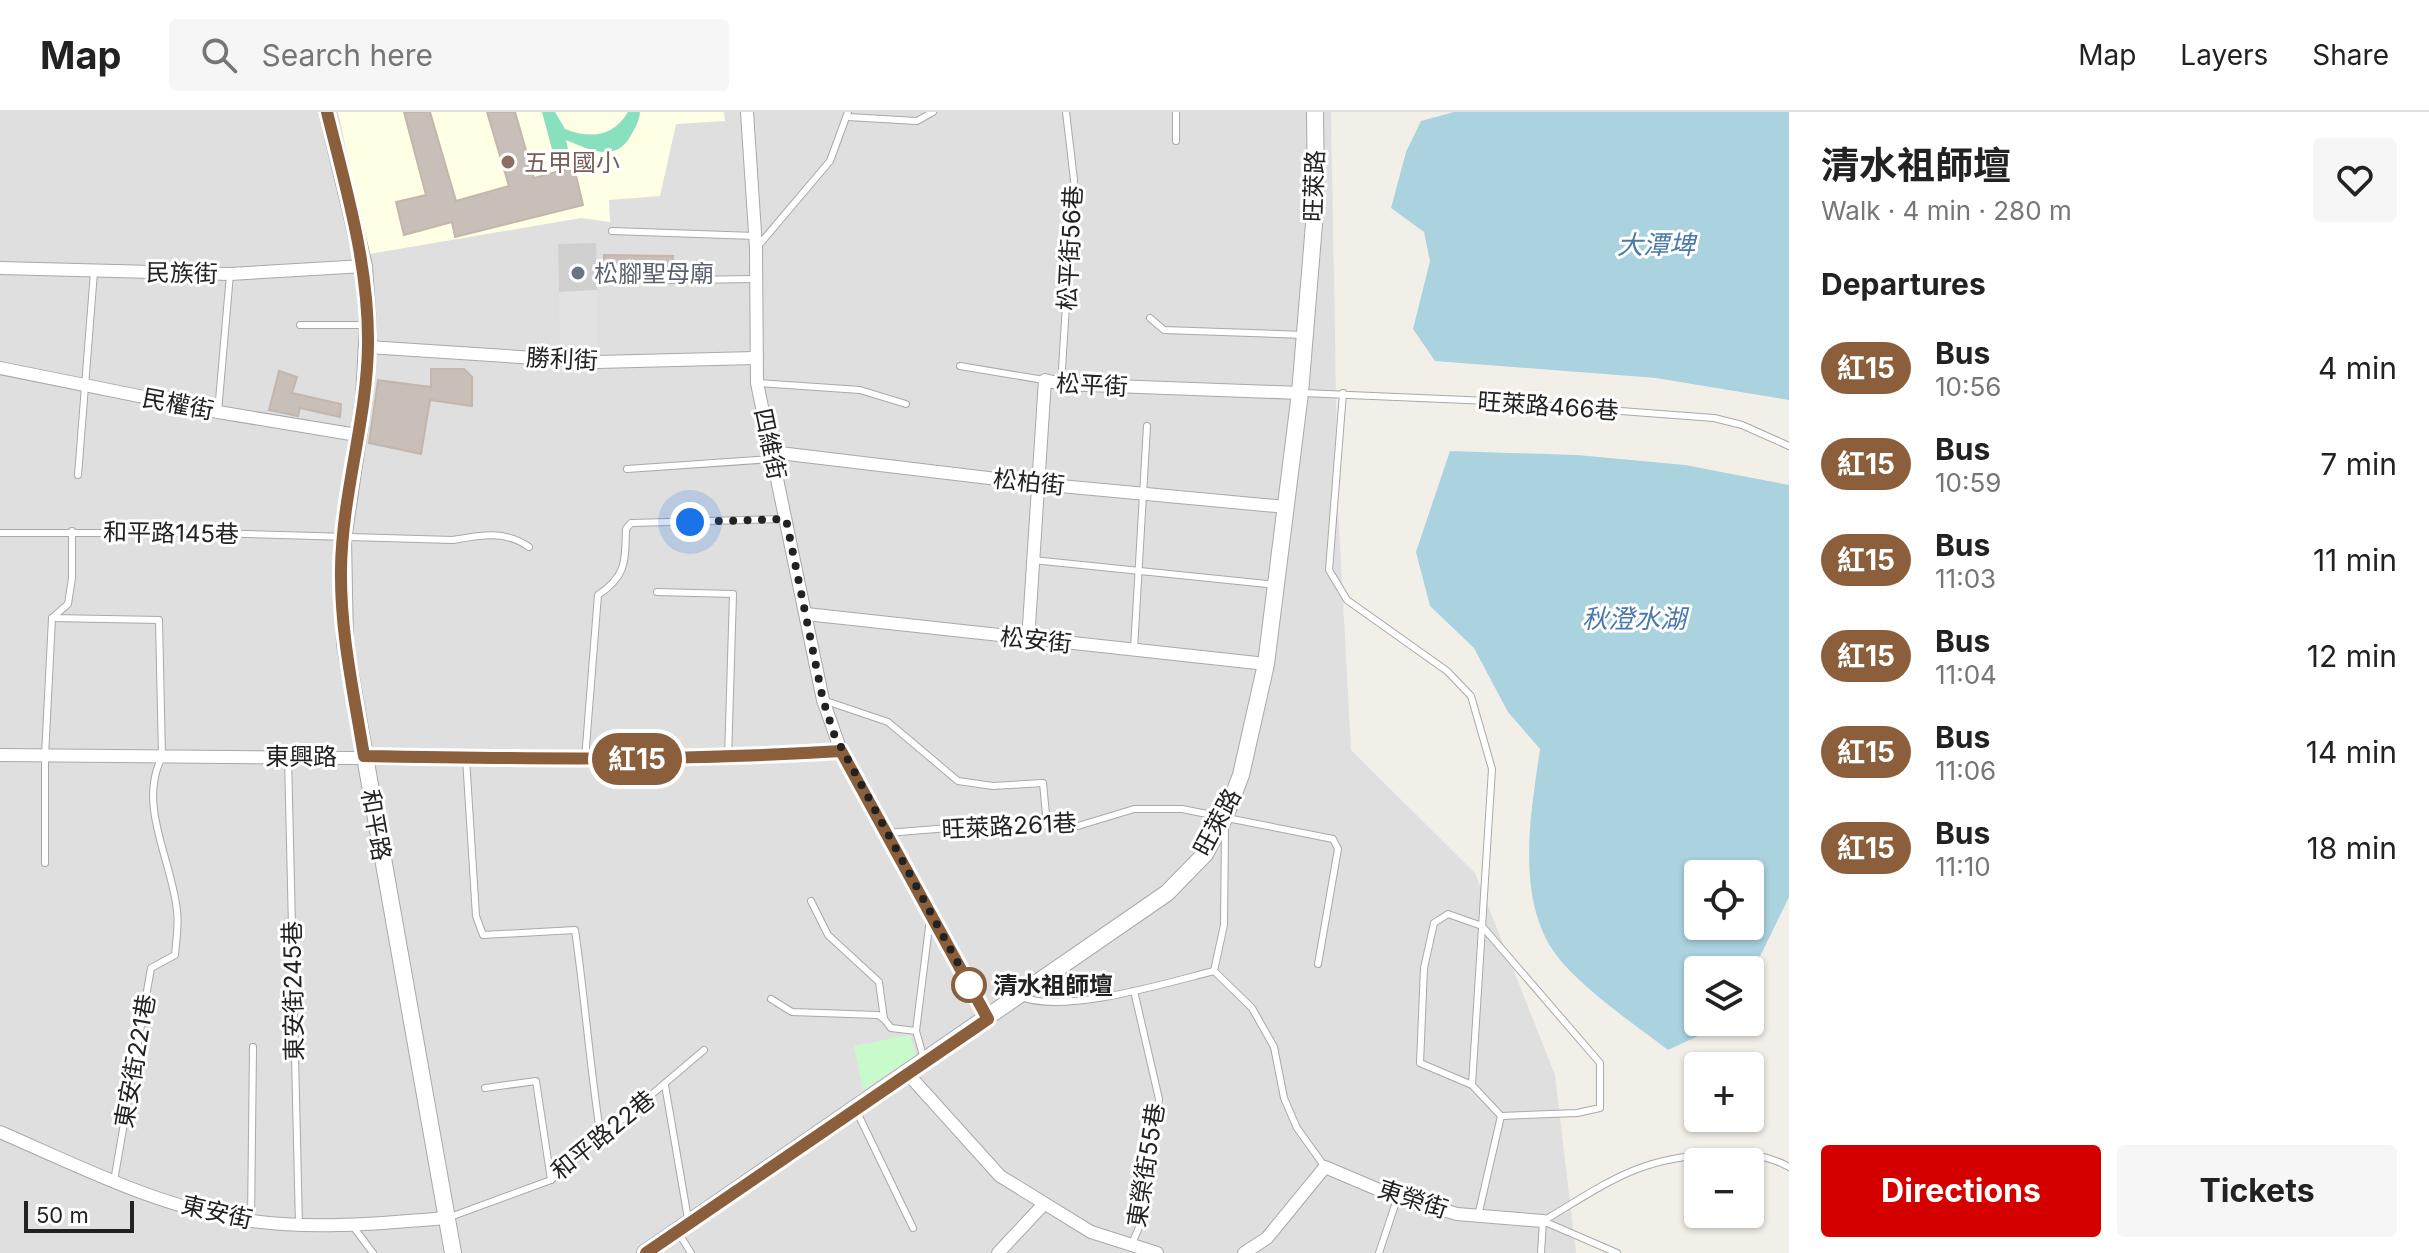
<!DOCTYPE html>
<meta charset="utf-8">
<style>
:root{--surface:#fff;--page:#f6f6f6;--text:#222;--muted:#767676;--line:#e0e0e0;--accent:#d40000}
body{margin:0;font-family:Inter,"Noto Sans TC",sans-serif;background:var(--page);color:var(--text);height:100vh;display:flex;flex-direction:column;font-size:30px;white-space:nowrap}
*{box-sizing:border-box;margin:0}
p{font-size:26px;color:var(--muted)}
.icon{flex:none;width:44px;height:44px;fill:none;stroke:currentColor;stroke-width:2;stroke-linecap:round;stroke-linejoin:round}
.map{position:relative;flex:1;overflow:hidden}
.details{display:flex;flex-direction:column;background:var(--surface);width:640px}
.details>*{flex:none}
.badge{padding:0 16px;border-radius:26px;font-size:28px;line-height:52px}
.fabs{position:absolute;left:1684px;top:748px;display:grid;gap:16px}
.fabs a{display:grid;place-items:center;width:80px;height:80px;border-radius:8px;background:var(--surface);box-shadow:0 2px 6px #0004;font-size:40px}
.scale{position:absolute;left:24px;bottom:20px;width:110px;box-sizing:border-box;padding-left:8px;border:4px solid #222;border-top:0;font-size:22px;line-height:28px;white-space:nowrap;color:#222;-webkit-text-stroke:6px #fff;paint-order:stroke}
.you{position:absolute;width:40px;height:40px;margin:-20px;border:6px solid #fff;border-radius:50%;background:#1a73e8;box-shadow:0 0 0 12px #1a73e833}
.map>.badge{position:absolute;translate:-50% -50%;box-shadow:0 0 0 4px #fff}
h2{padding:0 32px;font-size:30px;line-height:72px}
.round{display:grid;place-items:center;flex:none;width:84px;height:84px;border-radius:8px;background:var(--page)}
.headline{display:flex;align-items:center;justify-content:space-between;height:136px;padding:0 32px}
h1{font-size:38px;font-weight:700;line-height:60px}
.action{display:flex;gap:16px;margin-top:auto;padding:16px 32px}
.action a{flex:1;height:92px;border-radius:8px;background:var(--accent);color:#fff;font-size:32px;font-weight:700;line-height:92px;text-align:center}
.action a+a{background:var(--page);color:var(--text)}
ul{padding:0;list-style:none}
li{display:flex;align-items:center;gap:24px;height:96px;padding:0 32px}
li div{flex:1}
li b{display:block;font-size:30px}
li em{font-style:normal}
li .badge{min-width:88px;font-weight:700;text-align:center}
header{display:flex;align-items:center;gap:48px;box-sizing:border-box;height:112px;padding:0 40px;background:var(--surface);border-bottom:2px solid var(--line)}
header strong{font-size:38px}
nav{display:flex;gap:44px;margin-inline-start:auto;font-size:28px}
.search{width:560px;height:72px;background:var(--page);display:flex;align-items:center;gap:20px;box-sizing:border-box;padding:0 28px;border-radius:8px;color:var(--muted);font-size:30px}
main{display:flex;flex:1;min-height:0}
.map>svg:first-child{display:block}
</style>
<header>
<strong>Map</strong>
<div class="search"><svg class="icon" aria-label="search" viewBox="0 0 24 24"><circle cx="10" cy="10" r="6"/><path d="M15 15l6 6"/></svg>Search here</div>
<nav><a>Map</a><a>Layers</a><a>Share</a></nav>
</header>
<main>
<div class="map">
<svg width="1789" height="1141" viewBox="0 0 1789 1141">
<rect width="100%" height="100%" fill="#f2efe9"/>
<!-- residential -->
<path fill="#e0dfdf" d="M0,0H1331L1338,396L1351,638L1475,761L1555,963L1576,1141H0Z"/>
<!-- education -->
<path fill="#ffffe5" d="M338,0H724L725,9L676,12L660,84L609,88L610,110L581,106L369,142Z"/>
<!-- religious -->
<path fill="#d0d0d0" d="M596,131L597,178L559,180L558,132Z"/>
<!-- park -->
<path fill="#c8facc" d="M910,923L916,943L863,978L854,934Z"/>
<!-- pitch -->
<path fill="#88e0be" d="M542,0H555L565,17C591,27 613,25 628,0H640C639,10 635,16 630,25C615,51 588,37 566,28L570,46L556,52Z"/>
<!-- parking -->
<path fill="#e2e2e2" d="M597,178V250L560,249L559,180Z"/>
<!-- water -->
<g fill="#aad3df" fill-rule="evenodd">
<path d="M1454,0H1789V288L1656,266L1435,249L1413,217L1430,149L1424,120L1391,96L1406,40L1421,9Z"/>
<path d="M1450,339L1577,343L1685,353L1789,373V785L1750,865V858H1698V910H1719L1713,917L1668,938C1634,912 1575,872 1552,837C1516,780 1531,700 1540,637L1508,600L1474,536L1430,494L1416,440ZM1698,762H1750V814H1698Z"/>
</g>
<!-- building -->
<g fill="#c7bfb8" stroke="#c4b6ab" stroke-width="2">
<path d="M404,0H430L456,89L509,74L487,0H515L534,66L574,55L583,93L455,125L452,110L404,123L396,90L426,83Z"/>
<path d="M604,143L673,144L672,162L604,163Z"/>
<path d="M431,257H464L472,265V294L430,288L421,342L369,331L378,268L431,275Z"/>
<path d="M279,259L297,265L292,281L341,292L340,305L300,296L298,304L269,298Z"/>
</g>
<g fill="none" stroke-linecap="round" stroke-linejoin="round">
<defs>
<g id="service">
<path d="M1176,0V29"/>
<path d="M848,5L917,9L933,0"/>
<path d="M612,119L755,124"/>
<path d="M758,134L830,49L848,0"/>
<path d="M605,169L756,167"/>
<path d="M1150,206L1164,218L1305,223"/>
<path d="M300,213H368"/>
<path d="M960,254L1044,268"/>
<path d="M757,271L860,278L906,292"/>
<path d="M1061,272L1074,68L1066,0"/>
<path d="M1303,281L1489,289L1714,306L1742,313L1789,334"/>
<path d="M1343,281L1329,458L1347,488L1447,559L1471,584L1492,657L1472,973"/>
<path d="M218,300L230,162"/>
<path d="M627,357L773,347"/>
<path d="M78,363L94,160"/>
<path d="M0,421H209L453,428C481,423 505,418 529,435"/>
<path d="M1033,448L1276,473"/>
<path d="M657,480L733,482L728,646"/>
<path d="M52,506L159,508L162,645C137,693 172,748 177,799C179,813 176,829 175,843L151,856L114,1069"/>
<path d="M1134,537L1147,314"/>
<path d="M823,588L888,610L958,669L993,674L1043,671L1047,713"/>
<path d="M288,645L299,1114"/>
<path d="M466,646L476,804L483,823L575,818C585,887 590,957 601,1026"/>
<path d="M585,647L598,483C627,464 625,449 626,417L631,411L786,407"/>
<path d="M1225,716L1224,813L1214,859L1252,896L1274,935L1284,986L1297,1016L1325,1055"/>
<path d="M887,721L998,712L1078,714L1134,697H1182L1333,727L1338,737L1318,852"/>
<path d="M45,751V644L52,506L68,492L72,466V419"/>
<path d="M811,789L828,823L879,870L884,907L891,916L916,919L924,947"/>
<path d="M1448,802L1482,814L1600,951V996L1577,1001L1501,1004L1472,973L1420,951L1424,856L1434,811Z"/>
<path d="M1021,885C1066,902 1166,871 1214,859"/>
<path d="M771,887L792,900L878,903L884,907"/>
<path d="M916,919L930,807"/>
<path d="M665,973L688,1107"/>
<path d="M485,976L536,969L551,1068"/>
<path d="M856,998L913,1116"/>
<path d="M1478,1104L1501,1004"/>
<path d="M450,1105L551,1068L704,938"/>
<path d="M251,1109L253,935"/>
<path d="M1543,1109C1609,1070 1638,1045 1718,1042C1743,1041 1766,1042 1789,1055"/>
<path d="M1543,1109L1617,1141"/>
<path d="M352,1113L373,1141"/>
<path d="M678,1120L691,1141"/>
<path d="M1131,1134L1140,1113L1159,987L1134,879"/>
<path d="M1379,1141L1398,1084"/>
<path d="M1541,1141L1543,1109"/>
</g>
<g id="minor">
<path d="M747,0L756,136L757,271L823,588L841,639L988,907"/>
<path d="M0,156L230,162L364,154"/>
<path d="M368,235L597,250L755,246"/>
<path d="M0,256L218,300L357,323"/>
<path d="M771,340L1039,372L1286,395"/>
<path d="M806,502L1266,552"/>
<path d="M1028,529L1045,268L1061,272L1300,281"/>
<path d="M0,643L585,648L728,646L841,639"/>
<path d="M908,962L1000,1064L1091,1120L1157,1141"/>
<path d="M0,1020C81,1055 164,1098 252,1109C317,1118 382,1111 447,1106"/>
<path d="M998,1141L1043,1093"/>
<path d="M1244,1141L1267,1126L1325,1055L1391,1083L1457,1102L1543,1109"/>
</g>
<g id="tertiary">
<path d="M327,0L364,154L368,213L364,286L343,427L345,532L453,1141"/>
<path d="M645,1141L1167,781L1205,742L1225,705L1241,663L1266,552L1300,281L1316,88L1315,0"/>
</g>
</defs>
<!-- service casing -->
<use href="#service" stroke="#a9a9a9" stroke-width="8"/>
<!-- minor casing -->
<use href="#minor" stroke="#a9a9a9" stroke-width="14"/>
<!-- tertiary casing -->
<use href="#tertiary" stroke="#a9a9a9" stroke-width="18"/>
<!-- service -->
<use href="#service" stroke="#fff" stroke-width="6"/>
<!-- minor -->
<use href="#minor" stroke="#fff" stroke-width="12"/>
<!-- tertiary -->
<use href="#tertiary" stroke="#fff" stroke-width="16"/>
</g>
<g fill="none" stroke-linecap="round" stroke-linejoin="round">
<defs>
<path id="line" d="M327,0C346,77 369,153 368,233C367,308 342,382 341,457C340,520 354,582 364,644C524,647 682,649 841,639L988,907L646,1141"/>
</defs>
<!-- line casing -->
<use href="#line" stroke="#fff" stroke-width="18"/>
<!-- line -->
<use href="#line" stroke="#8b5e3c" stroke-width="12"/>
<!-- walk -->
<path stroke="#222" stroke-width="8" stroke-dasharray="0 14.4" d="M690,410L786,407L823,588L834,622L974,881L969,873"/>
</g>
<!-- markers -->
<circle fill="#8d6e63" stroke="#fff" stroke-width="3" cx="508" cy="50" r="8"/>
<circle fill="#6b7280" stroke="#fff" stroke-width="3" cx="578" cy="161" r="8"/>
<circle fill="#fff" stroke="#8b5e3c" stroke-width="4" cx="969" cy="873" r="16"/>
<g text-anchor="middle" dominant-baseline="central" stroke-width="6" stroke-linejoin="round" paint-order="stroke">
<!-- education labels -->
<g font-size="24" fill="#785e54" stroke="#fff" text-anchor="start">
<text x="524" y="50">五甲國小</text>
</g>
<!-- street labels -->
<g font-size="24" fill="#222" stroke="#fff">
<text transform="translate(1314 74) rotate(-88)">旺萊路</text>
<text transform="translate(1070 136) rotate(-87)">松平街56巷</text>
<text transform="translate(182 161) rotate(1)">民族街</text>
<text transform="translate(562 247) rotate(3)">勝利街</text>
<text transform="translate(1092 273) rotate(3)">松平街</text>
<text transform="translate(178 292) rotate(11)">民權街</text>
<text transform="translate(1548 294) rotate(4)">旺萊路466巷</text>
<text transform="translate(770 332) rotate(78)">四維街</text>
<text transform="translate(1029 370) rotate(6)">松柏街</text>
<text transform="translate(171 421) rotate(1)">和平路145巷</text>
<text transform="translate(1036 528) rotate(6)">松安街</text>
<text x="301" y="644">東興路</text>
<text transform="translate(1217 710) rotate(-62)">旺萊路</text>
<text transform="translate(376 713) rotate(80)">和平路</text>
<text transform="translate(1009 714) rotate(-3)">旺萊路261巷</text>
<text transform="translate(293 879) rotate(-91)">東安街245巷</text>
<text transform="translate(135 949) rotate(-80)">東安街221巷</text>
<text transform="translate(603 1023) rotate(-39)">和平路22巷</text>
<text transform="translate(1146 1053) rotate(-81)">東榮街55巷</text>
<text transform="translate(1413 1087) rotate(18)">東榮街</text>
<text transform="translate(217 1100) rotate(13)">東安街</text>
</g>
<!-- worship labels -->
<g font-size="24" fill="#5b616d" stroke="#fff" text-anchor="start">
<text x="594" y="161">松腳聖母廟</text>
</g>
<!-- stop labels -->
<g font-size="24" font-weight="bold" fill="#222" stroke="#fff" text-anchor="start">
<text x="993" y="873">清水祖師壇</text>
</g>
<!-- water labels -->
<g font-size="26" font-style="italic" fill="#4a7aab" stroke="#fff">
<text x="1656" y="132">大潭埤</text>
<text x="1634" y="506">秋澄水湖</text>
</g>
</g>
</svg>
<div class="fabs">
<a><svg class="icon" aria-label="locate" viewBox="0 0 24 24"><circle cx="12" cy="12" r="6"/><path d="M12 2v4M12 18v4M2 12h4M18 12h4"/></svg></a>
<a><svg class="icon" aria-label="layers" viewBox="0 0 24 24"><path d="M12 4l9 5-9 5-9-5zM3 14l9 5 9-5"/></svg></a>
<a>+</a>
<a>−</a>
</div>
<div class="scale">50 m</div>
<div class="you" style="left:690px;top:410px"></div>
<b class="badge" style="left:637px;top:647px;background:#8b5e3c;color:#fff">紅15</b>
</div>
<section class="details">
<div class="headline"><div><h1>清水祖師壇</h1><p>Walk · 4 min · 280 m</p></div><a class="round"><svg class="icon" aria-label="heart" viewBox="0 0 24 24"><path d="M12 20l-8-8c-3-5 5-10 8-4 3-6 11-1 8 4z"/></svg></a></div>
<h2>Departures</h2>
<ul>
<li><span class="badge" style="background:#8b5e3c;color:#fff">紅15</span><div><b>Bus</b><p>10:56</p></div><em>4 min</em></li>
<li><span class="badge" style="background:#8b5e3c;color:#fff">紅15</span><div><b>Bus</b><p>10:59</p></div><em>7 min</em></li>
<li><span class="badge" style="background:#8b5e3c;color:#fff">紅15</span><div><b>Bus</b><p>11:03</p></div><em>11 min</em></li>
<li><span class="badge" style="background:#8b5e3c;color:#fff">紅15</span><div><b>Bus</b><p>11:04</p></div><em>12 min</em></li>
<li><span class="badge" style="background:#8b5e3c;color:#fff">紅15</span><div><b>Bus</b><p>11:06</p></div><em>14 min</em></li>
<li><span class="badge" style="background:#8b5e3c;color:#fff">紅15</span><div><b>Bus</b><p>11:10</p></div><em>18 min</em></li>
</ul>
<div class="action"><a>Directions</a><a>Tickets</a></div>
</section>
</main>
